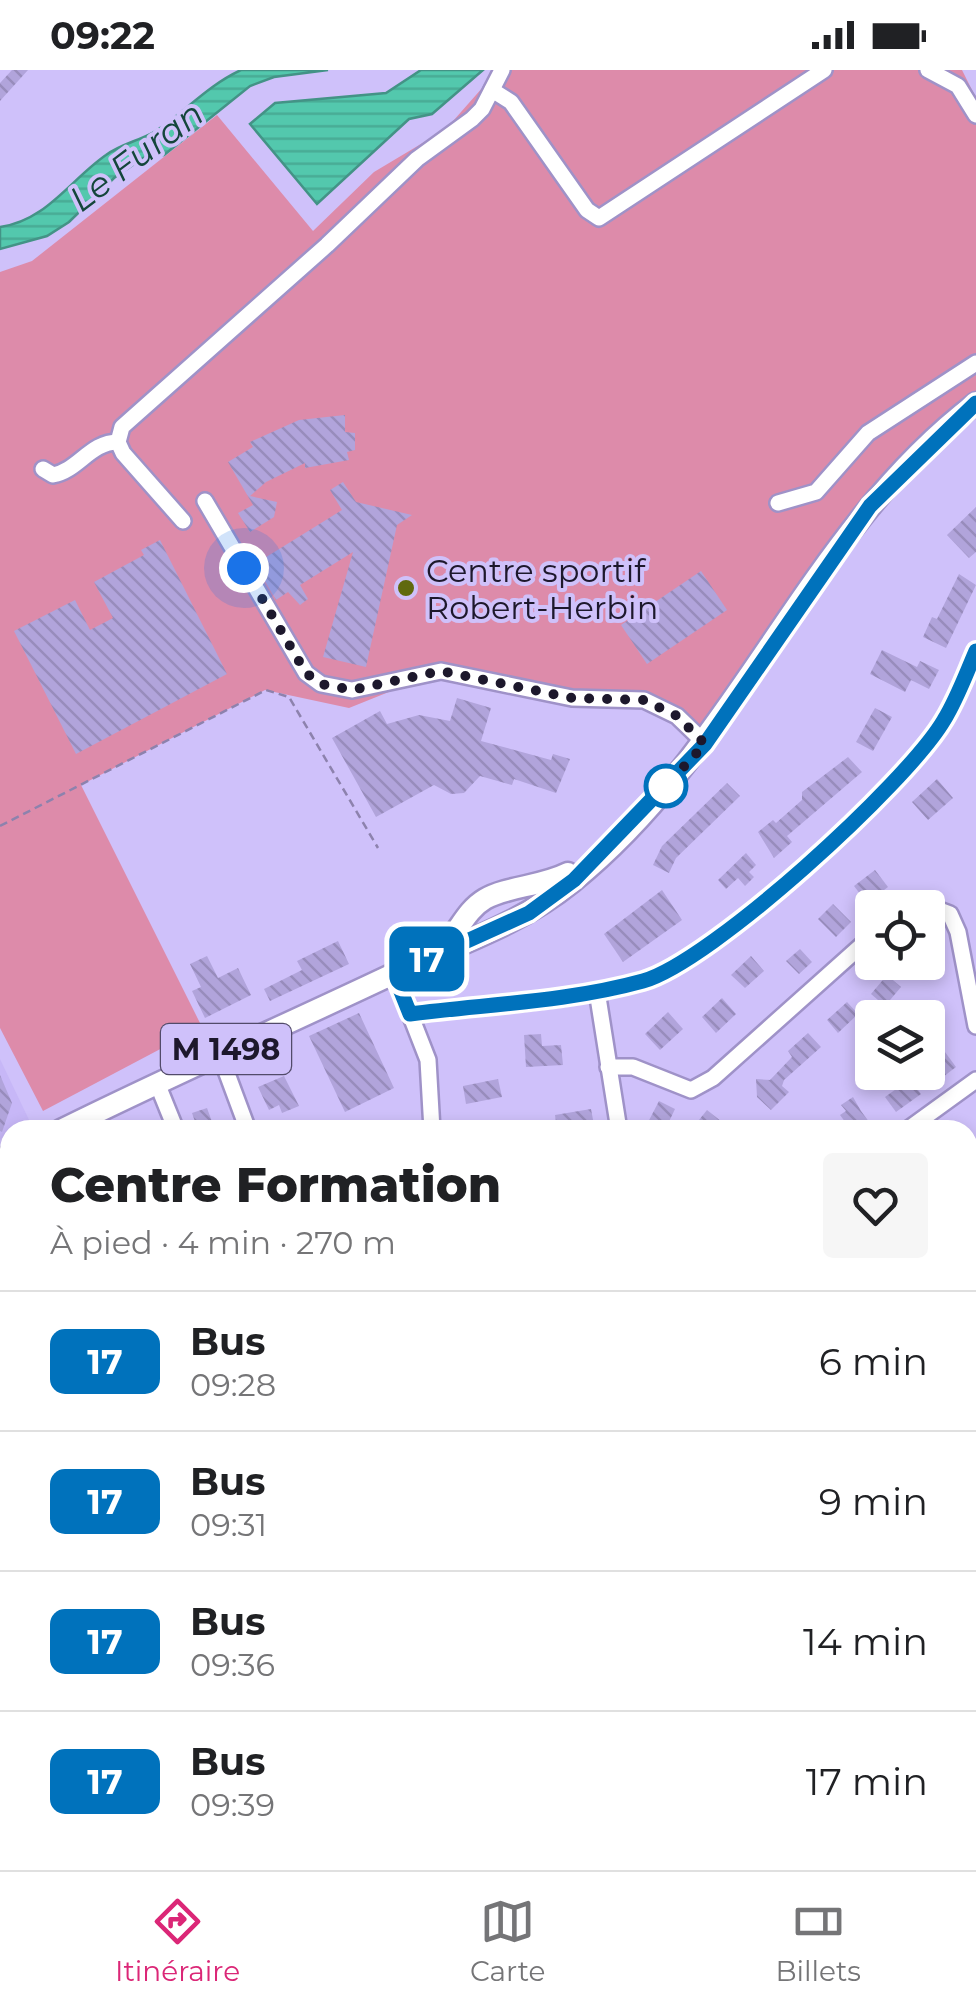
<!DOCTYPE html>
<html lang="fr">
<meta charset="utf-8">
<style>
:root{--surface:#fff;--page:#f6f6f6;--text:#202124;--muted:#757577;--line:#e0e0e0;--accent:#db2777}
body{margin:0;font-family:Montserrat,sans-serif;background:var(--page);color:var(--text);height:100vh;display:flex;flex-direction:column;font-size:38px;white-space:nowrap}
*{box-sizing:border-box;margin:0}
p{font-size:32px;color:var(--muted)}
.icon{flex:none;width:55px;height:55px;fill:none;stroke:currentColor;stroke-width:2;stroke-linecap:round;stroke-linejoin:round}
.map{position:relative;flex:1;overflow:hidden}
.side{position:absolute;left:0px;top:1050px;width:978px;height:750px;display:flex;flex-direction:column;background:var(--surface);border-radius:30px 30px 0 0;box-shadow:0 5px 15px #0003}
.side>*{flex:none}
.badge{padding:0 20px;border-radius:15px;font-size:35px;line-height:65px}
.buttons{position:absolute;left:855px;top:820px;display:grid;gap:20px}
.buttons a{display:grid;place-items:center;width:90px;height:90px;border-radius:10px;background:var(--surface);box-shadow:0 5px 15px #0003;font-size:50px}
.you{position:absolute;width:50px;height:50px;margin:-25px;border:8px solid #fff;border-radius:50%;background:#1a73e8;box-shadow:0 0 0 15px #1a73e833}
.map>.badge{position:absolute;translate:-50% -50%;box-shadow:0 0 0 5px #fff}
.round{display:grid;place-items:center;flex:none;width:105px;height:105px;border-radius:10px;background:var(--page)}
.headline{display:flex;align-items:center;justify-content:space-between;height:170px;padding:0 50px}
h1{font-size:48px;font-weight:800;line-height:75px}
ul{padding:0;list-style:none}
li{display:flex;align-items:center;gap:30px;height:140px;padding:0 50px;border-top:2px solid var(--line)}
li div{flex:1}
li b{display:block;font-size:38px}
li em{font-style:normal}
li .badge{min-width:110px;font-weight:700;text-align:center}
.status{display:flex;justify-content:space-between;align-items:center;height:70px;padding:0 50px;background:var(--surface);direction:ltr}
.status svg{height:28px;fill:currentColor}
.dock{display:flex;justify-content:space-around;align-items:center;height:140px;border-top:2px solid var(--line);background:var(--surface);font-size:28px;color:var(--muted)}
.dock a{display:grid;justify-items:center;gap:5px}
.dock .current{color:var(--accent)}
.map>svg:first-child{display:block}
</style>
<div class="status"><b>09:22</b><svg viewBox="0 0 49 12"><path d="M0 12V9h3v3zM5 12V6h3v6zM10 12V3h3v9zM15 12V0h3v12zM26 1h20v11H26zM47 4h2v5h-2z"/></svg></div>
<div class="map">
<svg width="976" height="1800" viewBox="0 0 976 1800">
<defs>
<pattern id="cemetery-stones" width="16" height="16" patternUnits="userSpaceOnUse" patternTransform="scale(2.5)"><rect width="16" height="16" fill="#dd8baa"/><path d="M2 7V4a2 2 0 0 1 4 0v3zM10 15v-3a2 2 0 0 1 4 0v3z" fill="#b3718b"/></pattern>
<pattern id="park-crowns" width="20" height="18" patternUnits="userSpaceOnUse" patternTransform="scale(2.5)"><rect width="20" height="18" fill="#dd8baa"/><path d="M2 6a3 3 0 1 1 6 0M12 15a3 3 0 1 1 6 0" fill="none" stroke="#b3718b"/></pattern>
<pattern id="water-rules" width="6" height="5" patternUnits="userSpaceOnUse" patternTransform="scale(2.5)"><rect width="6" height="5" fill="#53c8ad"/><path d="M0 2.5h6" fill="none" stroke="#48ab95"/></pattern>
<pattern id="building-back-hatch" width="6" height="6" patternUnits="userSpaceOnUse" patternTransform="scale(2.5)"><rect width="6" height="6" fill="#b1a4db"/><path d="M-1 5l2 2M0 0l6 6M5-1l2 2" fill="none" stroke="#988cbc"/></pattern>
</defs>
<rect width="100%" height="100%" fill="#cfc1fa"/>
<!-- built -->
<path fill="#c7b7f7" d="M0,989L31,1054L10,1060L0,1070Z"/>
<!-- cemetery -->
<path fill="url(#cemetery-stones)" d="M203,1790H289L304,1800H202Z"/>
<!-- park -->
<path fill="url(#park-crowns)" d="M976,1120V1267L968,1273V1127Z"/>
<!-- pitch -->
<path fill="#dd8baa" d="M498,0H962L976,28V333L870,436L705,673L644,630L572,628L441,601L349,638L265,620L81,715L202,957L43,1041L0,958V202L32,191L217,45L313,161L374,102L446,59Z"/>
<!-- water -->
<g fill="url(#water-rules)" stroke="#439386" stroke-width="2.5">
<path d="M241,0H328L274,7L250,16L164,85L143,88L114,108L69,152L47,166L0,179V157C46,151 70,110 106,85C121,74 138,71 154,62C184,43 208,15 241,0Z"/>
<path d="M421,0H483L432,44L409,49L317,134L250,54L275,33L386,23Z"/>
</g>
<!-- building -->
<g fill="url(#building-back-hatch)">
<path d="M12,0H28L0,31V13Z"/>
<path d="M345,345V362L355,363V380L347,382L349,390L305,398V393L266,412L250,426L277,432L274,447L250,462L238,443L253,435L228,392L253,377L250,372L299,350Z"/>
<path d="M343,412L356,432L412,445L397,455L366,597L323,587L353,482L300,515L308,529L300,535L288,522L276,530L255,494L342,440L330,420Z"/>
<path d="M976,437V482L969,488L947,465Z"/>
<path d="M160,470L227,604L76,684L14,561L75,530L90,560L113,548L94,512L144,485L141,480Z"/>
<path d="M701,501L727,540L647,594L621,555Z"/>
<path d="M959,504L976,515L946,578L923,567L932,547L937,549Z"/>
<path d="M882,580L917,597L920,591L939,600L929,619L911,610L905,622L870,604Z"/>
<path d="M457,628L491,638L481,671L551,690L553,684L570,689L556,723L514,709L512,715L480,706L464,723L451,724L434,715L376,747L332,668L380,641L387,654L419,645L450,651Z"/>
<path d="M875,638L892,647L873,681L856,672Z"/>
<path d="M848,687L862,702L787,766L792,772L774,788L758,762L773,750L776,753L802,730V722Z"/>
<path d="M937,709L953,728L928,750L912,732Z"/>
<path d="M727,713L740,726L676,788L669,803L653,795L662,776Z"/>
<path d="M746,783L756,795L749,802L754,807L745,816L738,808L726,819L718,810Z"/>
<path d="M875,800L888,817L867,833L854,816Z"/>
<path d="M662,820L682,850L623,892L604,864Z"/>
<path d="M833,834L851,852L836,867L818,849Z"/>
<path d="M338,871L349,894L270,931L264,919L302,900L297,891Z"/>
<path d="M800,879L812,892L799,904L786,891Z"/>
<path d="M207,886L218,908L238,898L251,925L205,948L192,921L201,917L190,894Z"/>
<path d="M751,886L764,901L745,918L731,905Z"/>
<path d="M887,905L901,917L885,936L871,924Z"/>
<path d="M722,928L736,944L716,963L702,947Z"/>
<path d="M847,932L858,944L838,963L827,950Z"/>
<path d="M668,942L683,959L660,980L645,964Z"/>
<path d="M359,943L394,1018L345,1042L309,966Z"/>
<path d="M928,959L956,997L939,1010L928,994Z"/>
<path d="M808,963L821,977L784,1010L782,1016L789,1022L771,1040L757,1027L756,1009L770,1010L792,987L788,981Z"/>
<path d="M541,964L542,976L561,975L563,995L526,997L524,965Z"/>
<path d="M0,1005L12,1033L2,1062L0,1061Z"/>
<path d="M284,1006L299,1036L282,1043L279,1035L269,1040L258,1017Z"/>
<path d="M498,1009L502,1027L466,1034L463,1016Z"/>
<path d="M910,1009L921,1024L896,1042L885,1027Z"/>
<path d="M853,1027L861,1041L875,1060H851L840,1045L846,1041L841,1035Z"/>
<path d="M659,1031L675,1039L665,1060H644Z"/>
<path d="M207,1038L215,1060H198L192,1043Z"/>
<path d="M591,1039L595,1060H557L555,1045Z"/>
<path d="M707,1040L732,1060H691Z"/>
</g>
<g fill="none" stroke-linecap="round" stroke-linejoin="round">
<defs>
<g id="minor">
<path d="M928,0L958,16L976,45"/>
<path d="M492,20L511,32L587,140L599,148L824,0"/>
<path d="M43,399L53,405C79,400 90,372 118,372"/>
<path d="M205,431L306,603L321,614L352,620L441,601L572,628L644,630L677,646L705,673"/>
<path d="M778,433L816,422L868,363L976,293"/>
<path d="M183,451L123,383L118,372L122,357L327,175L417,89L472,49L482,39L502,0"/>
<path d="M904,838L913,830L950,844L958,862L976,956"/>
<path d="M394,903L428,990L432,1060"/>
<path d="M597,921L619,1060"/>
<path d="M410,944C487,934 567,933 643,911C711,891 907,714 944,650C957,629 966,604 976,581"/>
<path d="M219,982L248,1060"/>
<path d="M608,997H633L691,1020L713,1008L872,866"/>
<path d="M157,1013L176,1060"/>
<path d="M907,1060L976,1010"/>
<path d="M0,1179L10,1187"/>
<path d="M968,1360L976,1353"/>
<path d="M0,1374L10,1383"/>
<path d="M0,1440L10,1429"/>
<path d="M0,1557L10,1560"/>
<path d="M968,1642L976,1635"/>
<path d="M968,1691L976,1708"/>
<path d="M305,1790L320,1800"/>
<path d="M382,1790L386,1800"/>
<path d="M195,1800L196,1790"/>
</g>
<g id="major">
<path d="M437,882C457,868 463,842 485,829C508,816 540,817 568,803"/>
<path d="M61,1060C170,1006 281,957 391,905C453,876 518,856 572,812C738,679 807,461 976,333"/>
<path d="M0,1090L10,1085"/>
</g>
</defs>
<!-- minor casing -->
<use href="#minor" stroke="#9f92c8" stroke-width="20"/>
<!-- major casing -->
<use href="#major" stroke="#9f92c8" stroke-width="25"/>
<!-- path -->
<path stroke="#8d82ad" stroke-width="2.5" stroke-dasharray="8 5" stroke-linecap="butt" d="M0,756L266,620L289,627L378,778"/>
<!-- minor -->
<use href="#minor" stroke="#fff" stroke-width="15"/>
<!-- major -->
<use href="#major" stroke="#fff" stroke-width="20"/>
</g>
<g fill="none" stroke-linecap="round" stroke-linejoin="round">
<defs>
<path id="line" d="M976,333L870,436L705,674L574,810L529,843L394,904L410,944C487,934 567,932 643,911C711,892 907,713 944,650C957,629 966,604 976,581"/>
</defs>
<!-- line casing -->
<use href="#line" stroke="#fff" stroke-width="22"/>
<!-- line -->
<use href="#line" stroke="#0072bc" stroke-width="15"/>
<!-- walk -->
<path stroke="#1d182c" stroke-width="10" stroke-dasharray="0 18" d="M244,498L306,603L321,614L352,620L441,601L572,628L644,630L677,646L705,674L666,716"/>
</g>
<!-- markers -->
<circle fill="#60690e" stroke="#cfc1fa" stroke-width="4" cx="406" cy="518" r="10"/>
<circle fill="#fff" stroke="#0072bc" stroke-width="5" cx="666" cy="716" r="20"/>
<g text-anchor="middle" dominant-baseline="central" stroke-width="8" stroke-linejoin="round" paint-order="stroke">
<!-- shield labels -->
<rect fill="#cfc1fa" stroke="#524b6a" stroke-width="2.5" x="161" y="954" width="130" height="50" rx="8"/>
<g font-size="30" font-weight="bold" fill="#1d182c">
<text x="226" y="979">M 1498</text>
</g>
<!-- poi labels -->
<g font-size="32" fill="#1d182c" stroke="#cfc1fa" text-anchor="start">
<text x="426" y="500">Centre sportif<tspan x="426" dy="37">Robert-Herbin</tspan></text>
</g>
<!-- water labels -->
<g font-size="35" font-style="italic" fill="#14463b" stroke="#cfc1fa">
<text transform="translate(136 86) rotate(-37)">Le Furan</text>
</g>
</g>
</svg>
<div class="buttons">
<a><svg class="icon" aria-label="locate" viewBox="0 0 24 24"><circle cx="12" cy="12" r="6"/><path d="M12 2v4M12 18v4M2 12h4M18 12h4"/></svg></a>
<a><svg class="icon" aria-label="layers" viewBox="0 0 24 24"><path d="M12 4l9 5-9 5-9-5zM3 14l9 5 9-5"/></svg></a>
</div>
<div class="you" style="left:244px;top:498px"></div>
<b class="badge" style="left:427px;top:889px;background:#0072bc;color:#fff">17</b>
<section class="side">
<div class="headline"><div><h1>Centre Formation</h1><p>À pied · 4 min · 270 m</p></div><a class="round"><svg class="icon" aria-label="heart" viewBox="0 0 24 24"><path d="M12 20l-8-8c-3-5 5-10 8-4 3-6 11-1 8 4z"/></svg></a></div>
<ul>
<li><span class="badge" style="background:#0072bc;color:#fff">17</span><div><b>Bus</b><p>09:28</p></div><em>6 min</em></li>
<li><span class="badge" style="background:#0072bc;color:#fff">17</span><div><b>Bus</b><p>09:31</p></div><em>9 min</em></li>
<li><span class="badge" style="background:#0072bc;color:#fff">17</span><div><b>Bus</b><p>09:36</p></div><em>14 min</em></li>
<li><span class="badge" style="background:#0072bc;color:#fff">17</span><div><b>Bus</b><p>09:39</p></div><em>17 min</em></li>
</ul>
</section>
</div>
<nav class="dock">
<a class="current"><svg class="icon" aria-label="directions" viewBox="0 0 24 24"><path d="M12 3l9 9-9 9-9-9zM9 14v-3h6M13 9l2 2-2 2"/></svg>Itinéraire</a>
<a><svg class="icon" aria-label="map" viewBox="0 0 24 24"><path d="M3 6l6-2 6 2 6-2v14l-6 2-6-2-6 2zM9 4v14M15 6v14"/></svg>Carte</a>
<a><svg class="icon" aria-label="tickets" viewBox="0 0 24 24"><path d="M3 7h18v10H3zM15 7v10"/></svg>Billets</a>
</nav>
